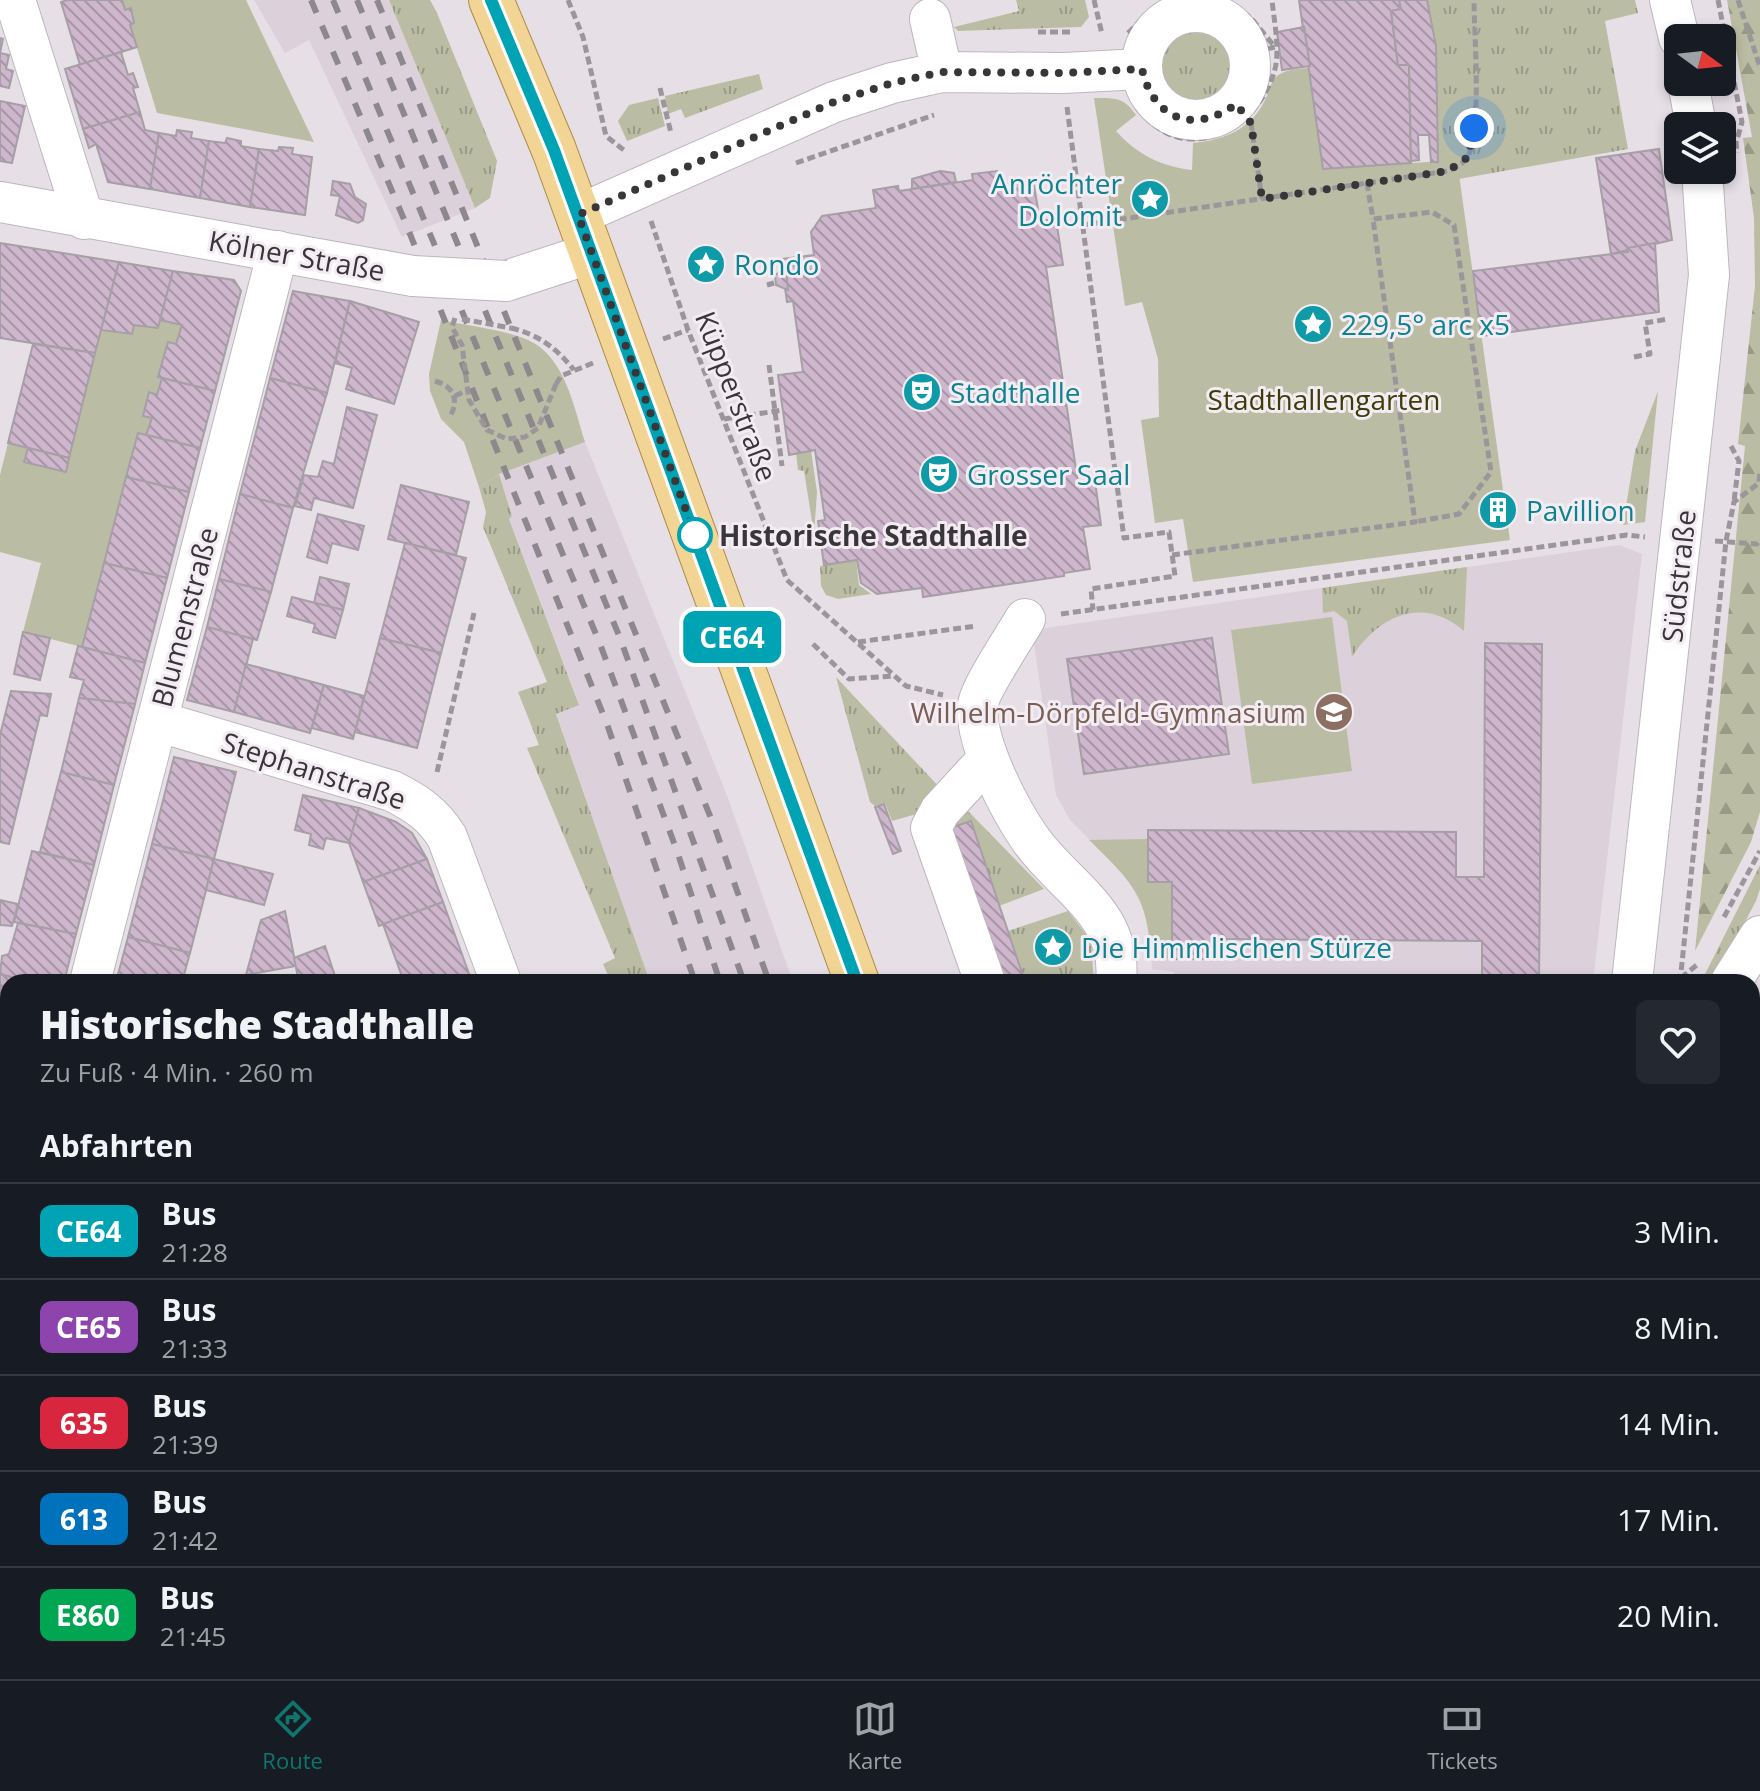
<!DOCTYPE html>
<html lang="de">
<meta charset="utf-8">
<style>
:root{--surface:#171b24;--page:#242831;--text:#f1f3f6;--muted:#9ea1a6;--line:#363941;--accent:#0f766e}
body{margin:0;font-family:"Open Sans",sans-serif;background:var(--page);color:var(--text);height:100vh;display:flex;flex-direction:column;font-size:30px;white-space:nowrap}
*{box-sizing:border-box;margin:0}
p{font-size:26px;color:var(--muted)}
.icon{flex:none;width:44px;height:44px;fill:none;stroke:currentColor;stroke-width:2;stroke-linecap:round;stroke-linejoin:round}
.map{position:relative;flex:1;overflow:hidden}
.sheet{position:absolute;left:0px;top:974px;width:1760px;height:706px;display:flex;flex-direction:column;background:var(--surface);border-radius:24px 24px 0 0;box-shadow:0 4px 12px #0003}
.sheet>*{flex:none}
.badge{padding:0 16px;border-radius:12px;font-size:28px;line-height:52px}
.needle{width:52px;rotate:105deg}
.fabs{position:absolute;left:1664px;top:24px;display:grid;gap:16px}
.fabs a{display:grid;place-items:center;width:72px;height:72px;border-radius:12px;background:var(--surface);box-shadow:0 4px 12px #0003;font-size:40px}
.you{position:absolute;width:40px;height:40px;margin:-20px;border:6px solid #fff;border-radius:50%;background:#1a73e8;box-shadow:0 0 0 12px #1a73e833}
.map>.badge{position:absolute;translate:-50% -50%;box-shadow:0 0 0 4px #fff}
h2{padding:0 40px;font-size:30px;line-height:72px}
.round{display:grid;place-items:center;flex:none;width:84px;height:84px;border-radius:12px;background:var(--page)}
.head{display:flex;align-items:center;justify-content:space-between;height:136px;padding:0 40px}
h1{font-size:38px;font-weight:800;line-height:60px}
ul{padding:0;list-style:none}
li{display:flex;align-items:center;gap:24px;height:96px;padding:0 40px;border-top:2px solid var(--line)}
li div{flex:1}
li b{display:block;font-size:30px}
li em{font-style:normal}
li .badge{min-width:88px;font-weight:700;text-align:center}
.dock{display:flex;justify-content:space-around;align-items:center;height:112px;border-top:2px solid var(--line);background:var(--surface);font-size:22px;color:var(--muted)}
.dock a{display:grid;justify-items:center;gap:4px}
.dock .selected{color:var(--accent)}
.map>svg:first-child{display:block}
</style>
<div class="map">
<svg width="1760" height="1679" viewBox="0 0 1760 1679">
<defs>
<pattern id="grass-tufts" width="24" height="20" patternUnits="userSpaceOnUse" patternTransform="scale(2)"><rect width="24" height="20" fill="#babda3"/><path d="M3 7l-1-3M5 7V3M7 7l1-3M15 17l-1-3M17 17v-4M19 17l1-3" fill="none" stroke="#989a86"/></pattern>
<pattern id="forest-firs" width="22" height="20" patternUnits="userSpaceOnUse" patternTransform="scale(2)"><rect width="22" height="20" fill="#babda3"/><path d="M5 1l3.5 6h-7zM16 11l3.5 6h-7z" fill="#989a86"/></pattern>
<pattern id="building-back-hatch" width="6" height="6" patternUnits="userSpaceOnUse" patternTransform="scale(2)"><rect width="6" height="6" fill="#ceb6cd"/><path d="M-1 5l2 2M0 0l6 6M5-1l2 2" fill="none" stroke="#a895a7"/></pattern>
</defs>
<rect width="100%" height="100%" fill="#e7dfe6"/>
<!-- built -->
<g fill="#dcd0db">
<path d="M254,0H389L475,208L402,237L309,40L285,53Z"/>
<path d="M585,442L728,798L793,982H650L556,713L579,704L509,518L512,516L499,474Z"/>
<path d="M1619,545L1642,554L1593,982H1174V972L1152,969L1149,924L1144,904L1123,873L1070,820L1056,795L1032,630Z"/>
<path d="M866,1672H1009L1011,1679H868Z"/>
</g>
<!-- grass -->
<g fill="url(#grass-tufts)">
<path d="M389,0H430L437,13L497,161L490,198L475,208Z"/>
<path d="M1016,0H1085L1089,17L1081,27L958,31L954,27L1019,11Z"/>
<path d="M1427,0H1635L1638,13L1605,21L1628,149L1459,179L1438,162Z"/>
<circle cx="1196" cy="66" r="37"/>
<path d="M759,74L763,89L685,118L681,109L668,114L665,96Z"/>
<path d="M658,98L665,126L627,141L618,121L629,105Z"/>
<path d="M1658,391L1645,522L1623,525L1635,451Z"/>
<path d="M811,450L817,492L814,534L804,471L798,470L796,453Z"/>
<path d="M499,474L512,516L509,519L579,705L556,714L650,982H611L603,964L615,958L527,748L539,745L518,692L547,682L483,527L486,512L479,487Z"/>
<path d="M856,560L859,585L871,594L838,599L826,595L821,586L820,566Z"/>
<path d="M1467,567L1464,631C1423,595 1378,616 1352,657L1347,621L1334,611L1323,613L1322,588Z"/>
<path d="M836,677L943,791L927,811L892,821L885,803L875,806L870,802Z"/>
<path d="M968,811L1044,889L999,906L971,821L948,829L956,818Z"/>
<path d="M1760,865V889L1756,901L1713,982H1701Z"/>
<path d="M1068,911L1091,941L1094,982H1025L1008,931Z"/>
<path d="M1760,1249V1377L1752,1466V1297Z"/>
</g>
<!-- forest -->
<path fill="url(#forest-firs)" d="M1727,0H1760V812L1751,842L1695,951L1745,446L1738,444L1755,286L1754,218L1743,138L1752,137Z"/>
<!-- green -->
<g fill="#babda3">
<path d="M122,0H246L314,142L157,113L130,25L134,23L131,9L125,10Z"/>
<path d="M1308,68L1324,169L1457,160L1510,540L1193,582L1183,519L1155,523L1141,420L1159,417L1158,359L1142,302L1125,306L1094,98C1115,98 1124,97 1136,115L1116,131C1138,155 1160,166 1192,170L1193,143C1225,140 1252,129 1266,98C1270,90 1271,81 1277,76C1286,69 1298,69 1308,68Z"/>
<path d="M160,320L182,325L157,395L150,392L152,418L146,435L138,434L82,647L23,632L41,563L0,552V475L8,443L28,448L24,461L65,472L101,330L132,334L134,325L158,328Z"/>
<path d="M441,320C468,326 502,329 528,340C565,356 574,408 585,442L499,474L479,487L464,442L441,419L430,391L429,374Z"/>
<path d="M1332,617L1352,771L1252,784L1231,630Z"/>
<path d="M1148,839V882H1172V959L1151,958C1148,896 1132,882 1089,840Z"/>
</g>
<!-- building -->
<g fill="url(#building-back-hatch)" stroke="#a69fa6" stroke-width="2">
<path d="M68,0H122L125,10L131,8L134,23L130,25L137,47L80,65L61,2Z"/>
<path d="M1299,0H1399L1401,9L1391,11L1398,65H1409L1411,163L1323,169Z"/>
<path d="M1399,0H1427L1436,46L1438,162H1431L1429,135H1418L1419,160L1411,161L1409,65H1398L1391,11L1401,9Z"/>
<path d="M1304,27L1310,66L1282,70L1277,32Z"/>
<path d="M0,38L3,39L0,53L9,55L6,69L13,71L9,88L0,86Z"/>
<path d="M121,52L128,75L133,73L138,87L133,88L140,112L83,129L65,69Z"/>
<path d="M0,101L25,106L12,163L0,161Z"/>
<path d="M140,112L145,130L159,133L150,189L108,182L96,144L89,148L83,129Z"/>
<path d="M177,130L192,132L191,138L209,141L200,198L150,189L159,133L176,136Z"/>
<path d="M227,138L241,141V146L259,149L250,207L200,198L209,141L225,143Z"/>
<path d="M279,147L293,148L292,154L312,157L305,215L250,207L259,149L278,151Z"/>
<path d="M1659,149L1672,240L1611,254L1596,158Z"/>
<path d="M940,171L954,173L956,182L912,189V179Z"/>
<path d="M997,171L999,185L1033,180L1040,221L1056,219L1063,265L1046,267L1078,483L1095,481L1101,525L1083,527L1090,569L1064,573V576L923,597L922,588L877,594L861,583L857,560L824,565L818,521L825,520L815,450L789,455L778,375L803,372L793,301L787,302L781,259L814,255L811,232L822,216L876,208L873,190L898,186L899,191L973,180L972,174Z"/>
<path d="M333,181L350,184L355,197L366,204L363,220L358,223L336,215L340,196L331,195Z"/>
<path d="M0,243L119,262L95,353L0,338Z"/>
<path d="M1655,243L1659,312L1481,336L1473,271L1628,252L1627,248Z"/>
<path d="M119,262L173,271L158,328L134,325L132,334L101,330Z"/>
<path d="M783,270L786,271L788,290L776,285L775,275Z"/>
<path d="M173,271L234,280L241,291L215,391L158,377L168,342L176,344L182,325L160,320Z"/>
<path d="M293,291L350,301L327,393L270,378Z"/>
<path d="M350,301L419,322L394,404L346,389L352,368L335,363Z"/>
<path d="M33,344L95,353L69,458L8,443Z"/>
<path d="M162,378L215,391L200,448L146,435L152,418L143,416L149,392L157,395Z"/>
<path d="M270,378L327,393L293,508L240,494Z"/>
<path d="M347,407L377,415L353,508L314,498L311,510L295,506L304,475L318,477L323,461L334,464Z"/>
<path d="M138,433L200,448L189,492L126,477Z"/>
<path d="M28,448L69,458L66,472L24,462Z"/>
<path d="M126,477L189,492L167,578L104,563Z"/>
<path d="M401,485L469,502L456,555L388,539Z"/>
<path d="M240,494L293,508L271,592L219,579Z"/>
<path d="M1505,499L1508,519L1492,522L1488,502Z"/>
<path d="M318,514L364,526L358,550L332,543L327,563L307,557Z"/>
<path d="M405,543L466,558L441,653L380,638Z"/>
<path d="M104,563L167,578L145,663L82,647Z"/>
<path d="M320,577L349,584L343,610L314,603Z"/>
<path d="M219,579L271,592L257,640L207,627Z"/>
<path d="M292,597L343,610L335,638L313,632L315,624L287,616Z"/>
<path d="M207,627L253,639L234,712L187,700Z"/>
<path d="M23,632L50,638L40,680L14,674Z"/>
<path d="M380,638L441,653L417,748L355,732Z"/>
<path d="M1212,638L1229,754L1084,774L1067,659Z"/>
<path d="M1485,643L1542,644L1539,982H1482V941L1216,939V959H1172V882H1148V830L1456,832V877H1484Z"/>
<path d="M78,646L145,663L135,704L79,698L84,680L70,677Z"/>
<path d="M246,664L324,685L310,733L234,712Z"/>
<path d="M324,685L364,696L353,739L312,728Z"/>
<path d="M11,691L51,694L47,716L40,715L9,844L0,842V735Z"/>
<path d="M79,698L135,704L114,785L61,772Z"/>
<path d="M174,757L236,772L214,859L152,844Z"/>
<path d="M61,772L114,785L94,865L40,852Z"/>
<path d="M303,795L359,808L349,843L326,838L323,849L309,845L311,834L295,830Z"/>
<path d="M884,804L901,851L893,854L875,807Z"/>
<path d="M359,808L396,822L412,833L427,859L363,882L349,843Z"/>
<path d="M971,821L1025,982H965L917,839Z"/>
<path d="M152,844L214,859L190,953L128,937Z"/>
<path d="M32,851L94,865L76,934L14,922Z"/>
<path d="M214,859L273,874L264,905L206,890Z"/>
<path d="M427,859L443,902L379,926L363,882Z"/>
<path d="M0,900L18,904L12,926L0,925Z"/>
<path d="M443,902L472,982H404L383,924Z"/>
<path d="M285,911L296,966L246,975L261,920Z"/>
<path d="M18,923L76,934L64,982H29L0,974L2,956L9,954Z"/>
<path d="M128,937L190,953L182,982H116Z"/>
<path d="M325,946L337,982H299L294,958Z"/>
<path d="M0,974L29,982H8V1044L0,1043Z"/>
<path d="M0,1043L8,1044V1122L0,1120Z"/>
<path d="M0,1120L8,1122V1180L0,1178Z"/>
<path d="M0,1178L8,1180L7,1208L0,1206Z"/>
<path d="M0,1365L8,1366L6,1424H0Z"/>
<path d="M0,1519L8,1528V1598L0,1605Z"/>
<path d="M1752,1617H1760V1647L1752,1646Z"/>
<path d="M175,1672H710L712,1679H152Z"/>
<path d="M710,1672H864L866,1679H712Z"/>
<path d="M1167,1672H1425L1427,1679H1169Z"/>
</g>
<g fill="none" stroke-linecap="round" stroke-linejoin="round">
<!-- minor-tunnel -->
<g stroke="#c4bdc3" stroke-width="40" stroke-dasharray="40 20" stroke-linecap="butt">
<path d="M351,1672L354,1679"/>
<path d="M449,1672L451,1679"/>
</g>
<defs>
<g id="minor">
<path d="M15,0L84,219"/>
<path d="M1670,0L1679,38"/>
<circle cx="1196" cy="66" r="54"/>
<path d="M930,19L942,72"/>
<path d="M1688,82L1696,126"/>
<path d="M0,202L413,276"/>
<path d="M578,215L834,102L892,83L942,72L1063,73L1142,69"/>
<path d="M506,281L592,253"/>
<path d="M1025,619C1016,635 979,690 978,705C974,742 1010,810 1031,840C1066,889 1123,913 1116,982"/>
<path d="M157,721L392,791C416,803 433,814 447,837L501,982"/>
<path d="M90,982L278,251"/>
<path d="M985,982L931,828L940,811L987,760"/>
<path d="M1632,982L1709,275L1702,170"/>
<path d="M1731,982L1760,936"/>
<path d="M0,1329L8,1298"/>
<path d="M1491,1679L1493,1672"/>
</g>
<g id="major">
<path d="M491,0L554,150L857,982"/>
<path d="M1752,1137L1760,1091"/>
<path d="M0,1662L8,1655"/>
<path d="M1092,1672L1094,1679"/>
<path d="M51,1679L60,1672"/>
<path d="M1677,1679V1672"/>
</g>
</defs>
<!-- minor casing -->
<use href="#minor" stroke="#bdb6bd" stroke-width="42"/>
<!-- major casing -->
<use href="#major" stroke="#ac8b46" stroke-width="46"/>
<!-- path -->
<g stroke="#9b969b" stroke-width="5" stroke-dasharray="8 4" stroke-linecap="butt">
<path d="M568,0L583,37L606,136L625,151"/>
<path d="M1094,0L1102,34"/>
<path d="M1222,0L1251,18L1275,47L1249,53"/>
<path d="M1718,0L1742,122L1736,143L1737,153"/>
<path d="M1738,0L1760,67"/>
<path d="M1038,32H1072"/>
<path d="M1128,33L1155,7L1169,0"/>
<path d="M660,88L671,133"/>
<path d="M1236,104L1251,123L1262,199"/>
<path d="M1067,107L1124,538L1169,532L1175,576L1091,589L1093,610"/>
<path d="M1137,108C1148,119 1160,133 1177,137C1222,148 1265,110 1275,69C1280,48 1274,21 1272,0"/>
<path d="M796,163L934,115"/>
<path d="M1367,183L1373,219"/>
<path d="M651,221L688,330L787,580L906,686L943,695"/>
<path d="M1083,225L1448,171C1455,168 1464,164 1468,156C1482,128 1474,35 1474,0"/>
<path d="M767,285L774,283"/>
<path d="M511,328C539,335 555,347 574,370"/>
<path d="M663,339L688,330"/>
<path d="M1634,357L1650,354L1645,323L1668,319"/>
<path d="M769,365L782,466"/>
<path d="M435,381C454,386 460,401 449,418"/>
<path d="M556,384L561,376L593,363"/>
<path d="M455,396L467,390"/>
<path d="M724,419L783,410"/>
<path d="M1731,446L1739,461L1734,501"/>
<path d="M1715,541L1757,544L1760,540"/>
<path d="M1172,555L1415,522L1373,219L1432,212L1454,225L1491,472L1459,514L1415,522"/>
<path d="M1061,614L1627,535L1645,537"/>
<path d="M858,642L976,626"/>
<path d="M813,644L849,679L894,676"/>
<path d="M437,772L474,613"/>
<path d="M1724,917L1760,851"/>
<path d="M1681,978L1698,964"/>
<path d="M1680,982L1726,541L1734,502L1759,483L1760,471"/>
</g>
<!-- minor -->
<use href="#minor" stroke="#fff" stroke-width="40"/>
<!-- major -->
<use href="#major" stroke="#f2d594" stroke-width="44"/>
<!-- rail -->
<g stroke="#8c888c" stroke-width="6" stroke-dasharray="14 14" stroke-linecap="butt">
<path d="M311,0L406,224L607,724L695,982"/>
<path d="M333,0L600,644L677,851L720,982"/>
<path d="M357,0L620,638L744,982"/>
<path d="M377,0L715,828L769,982"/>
<path d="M914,1672L917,1679"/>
<path d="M940,1672L942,1679"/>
<path d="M963,1672L966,1679"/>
<path d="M989,1672L991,1679"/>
</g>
<defs>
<path id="minor-bridge" d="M413,276L506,281"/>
</defs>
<!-- minor-bridge casing -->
<use href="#minor-bridge" stroke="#bdb6bd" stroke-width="42" stroke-linecap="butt"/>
<!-- path-bridge -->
<g stroke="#9b969b" stroke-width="5" stroke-dasharray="8 4" stroke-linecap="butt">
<path d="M455,318L452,327L462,345L469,400L487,430L507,439L525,437L538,428L556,384"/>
<path d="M462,319L511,328"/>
</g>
<!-- minor-bridge -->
<use href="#minor-bridge" stroke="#fff" stroke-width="40"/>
</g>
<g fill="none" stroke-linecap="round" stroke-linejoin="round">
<defs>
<path id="line" d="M491,0L554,150L857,982"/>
</defs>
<!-- line casing -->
<use href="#line" stroke="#fff" stroke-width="18"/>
<!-- line -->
<use href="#line" stroke="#00a3b4" stroke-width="12"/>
<!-- walk -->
<path stroke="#383638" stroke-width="8" stroke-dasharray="0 14.4" d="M695,535L578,215L834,102L892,83L942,72L1063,73L1142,69C1153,119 1194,135 1236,104L1251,123L1262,199L1448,171L1468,157L1474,128"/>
</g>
<!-- icons -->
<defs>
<symbol id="sight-disc" viewBox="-11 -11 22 22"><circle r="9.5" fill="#0f9aa8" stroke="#f4ecf3"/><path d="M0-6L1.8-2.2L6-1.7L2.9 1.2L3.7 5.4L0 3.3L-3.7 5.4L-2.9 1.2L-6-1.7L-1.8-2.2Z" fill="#fff"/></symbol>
<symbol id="theatre-disc" viewBox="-11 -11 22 22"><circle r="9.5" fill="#0f9aa8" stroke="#f4ecf3"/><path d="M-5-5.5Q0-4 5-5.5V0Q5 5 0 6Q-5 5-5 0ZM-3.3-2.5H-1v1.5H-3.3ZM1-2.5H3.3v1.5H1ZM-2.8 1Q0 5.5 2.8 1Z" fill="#fff"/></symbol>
<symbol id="building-disc" viewBox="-11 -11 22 22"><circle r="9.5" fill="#0f9aa8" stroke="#f4ecf3"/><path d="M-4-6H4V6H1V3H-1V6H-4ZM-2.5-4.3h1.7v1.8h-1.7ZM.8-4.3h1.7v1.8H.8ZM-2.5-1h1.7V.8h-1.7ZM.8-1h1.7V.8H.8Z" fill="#fff"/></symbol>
<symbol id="school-disc" viewBox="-11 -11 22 22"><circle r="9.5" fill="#8d6e63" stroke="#f4ecf3"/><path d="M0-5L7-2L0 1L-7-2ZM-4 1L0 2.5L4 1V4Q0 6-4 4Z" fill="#fff"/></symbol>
</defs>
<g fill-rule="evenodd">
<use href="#sight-disc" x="1128" y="177" width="44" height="44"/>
<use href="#sight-disc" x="684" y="242" width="44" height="44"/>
<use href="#sight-disc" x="1291" y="302" width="44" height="44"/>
<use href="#theatre-disc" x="900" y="370" width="44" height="44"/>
<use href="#theatre-disc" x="917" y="452" width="44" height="44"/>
<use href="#building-disc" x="1476" y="488" width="44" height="44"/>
<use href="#school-disc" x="1312" y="690" width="44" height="44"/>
<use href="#sight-disc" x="1031" y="925" width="44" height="44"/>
</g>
<!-- markers -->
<circle fill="#fff" stroke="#00a3b4" stroke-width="4" cx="695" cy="535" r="16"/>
<g text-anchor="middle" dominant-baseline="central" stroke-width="6" stroke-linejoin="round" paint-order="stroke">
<!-- culture labels -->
<g font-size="28" fill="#0d838f" stroke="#f4ecf3" text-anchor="start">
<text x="1122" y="183" text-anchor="end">Anröchter<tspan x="1122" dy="32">Dolomit</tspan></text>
<text x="734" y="264">Rondo</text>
<text x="1341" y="324">229,5° arc x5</text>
<text x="950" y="392">Stadthalle</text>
<text x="967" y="474">Grosser Saal</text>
<text x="1526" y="510">Pavillion</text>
<text x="1081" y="947">Die Himmlischen Stürze</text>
</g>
<!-- street labels -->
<g font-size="28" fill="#383638" stroke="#f4ecf3">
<text transform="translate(297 255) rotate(10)">Kölner Straße</text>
<text transform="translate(737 396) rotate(69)">Küpperstraße</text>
<text transform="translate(1678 576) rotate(-84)">Südstraße</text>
<text transform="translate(184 617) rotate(-75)">Blumenstraße</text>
<text transform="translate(314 770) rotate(18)">Stephanstraße</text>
</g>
<!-- park labels -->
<g font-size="28" fill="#3a3d07" stroke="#f4ecf3">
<text x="1324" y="399">Stadthallengarten</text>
</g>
<!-- stop labels -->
<g font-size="28" font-weight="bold" fill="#383638" stroke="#f4ecf3" text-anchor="start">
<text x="719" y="535">Historische Stadthalle</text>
</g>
<!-- education labels -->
<g font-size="28" fill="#785e54" stroke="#f4ecf3" text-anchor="end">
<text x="1306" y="712">Wilhelm-Dörpfeld-Gymnasium</text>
</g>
</g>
</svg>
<div class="fabs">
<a><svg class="needle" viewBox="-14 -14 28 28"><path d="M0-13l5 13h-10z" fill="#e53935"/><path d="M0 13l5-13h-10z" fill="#9ea1a6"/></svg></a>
<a><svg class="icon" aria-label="layers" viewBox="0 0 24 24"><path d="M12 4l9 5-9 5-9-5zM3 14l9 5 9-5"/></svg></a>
</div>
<div class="you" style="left:1474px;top:128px"></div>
<b class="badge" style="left:732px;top:637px;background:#00a3b4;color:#fff">CE64</b>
<section class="sheet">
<div class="head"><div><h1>Historische Stadthalle</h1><p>Zu Fuß · 4 Min. · 260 m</p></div><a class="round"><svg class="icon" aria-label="heart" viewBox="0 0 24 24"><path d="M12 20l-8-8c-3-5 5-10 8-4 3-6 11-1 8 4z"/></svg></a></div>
<h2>Abfahrten</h2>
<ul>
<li><span class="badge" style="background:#00a3b4;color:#fff">CE64</span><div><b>Bus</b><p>21:28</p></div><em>3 Min.</em></li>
<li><span class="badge" style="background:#8e44ad;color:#fff">CE65</span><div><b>Bus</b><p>21:33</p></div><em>8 Min.</em></li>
<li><span class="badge" style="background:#d7263d;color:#fff">635</span><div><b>Bus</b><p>21:39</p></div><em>14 Min.</em></li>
<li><span class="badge" style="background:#0072bc;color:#fff">613</span><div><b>Bus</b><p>21:42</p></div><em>17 Min.</em></li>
<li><span class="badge" style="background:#00a651;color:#fff">E860</span><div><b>Bus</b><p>21:45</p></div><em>20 Min.</em></li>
</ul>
</section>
</div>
<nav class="dock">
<a class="selected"><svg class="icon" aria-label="directions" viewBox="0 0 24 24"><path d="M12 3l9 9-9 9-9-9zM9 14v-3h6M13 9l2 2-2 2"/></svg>Route</a>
<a><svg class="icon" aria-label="map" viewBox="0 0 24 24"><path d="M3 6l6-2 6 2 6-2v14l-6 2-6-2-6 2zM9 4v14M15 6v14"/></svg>Karte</a>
<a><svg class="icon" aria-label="tickets" viewBox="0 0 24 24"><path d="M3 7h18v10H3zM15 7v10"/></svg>Tickets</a>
</nav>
